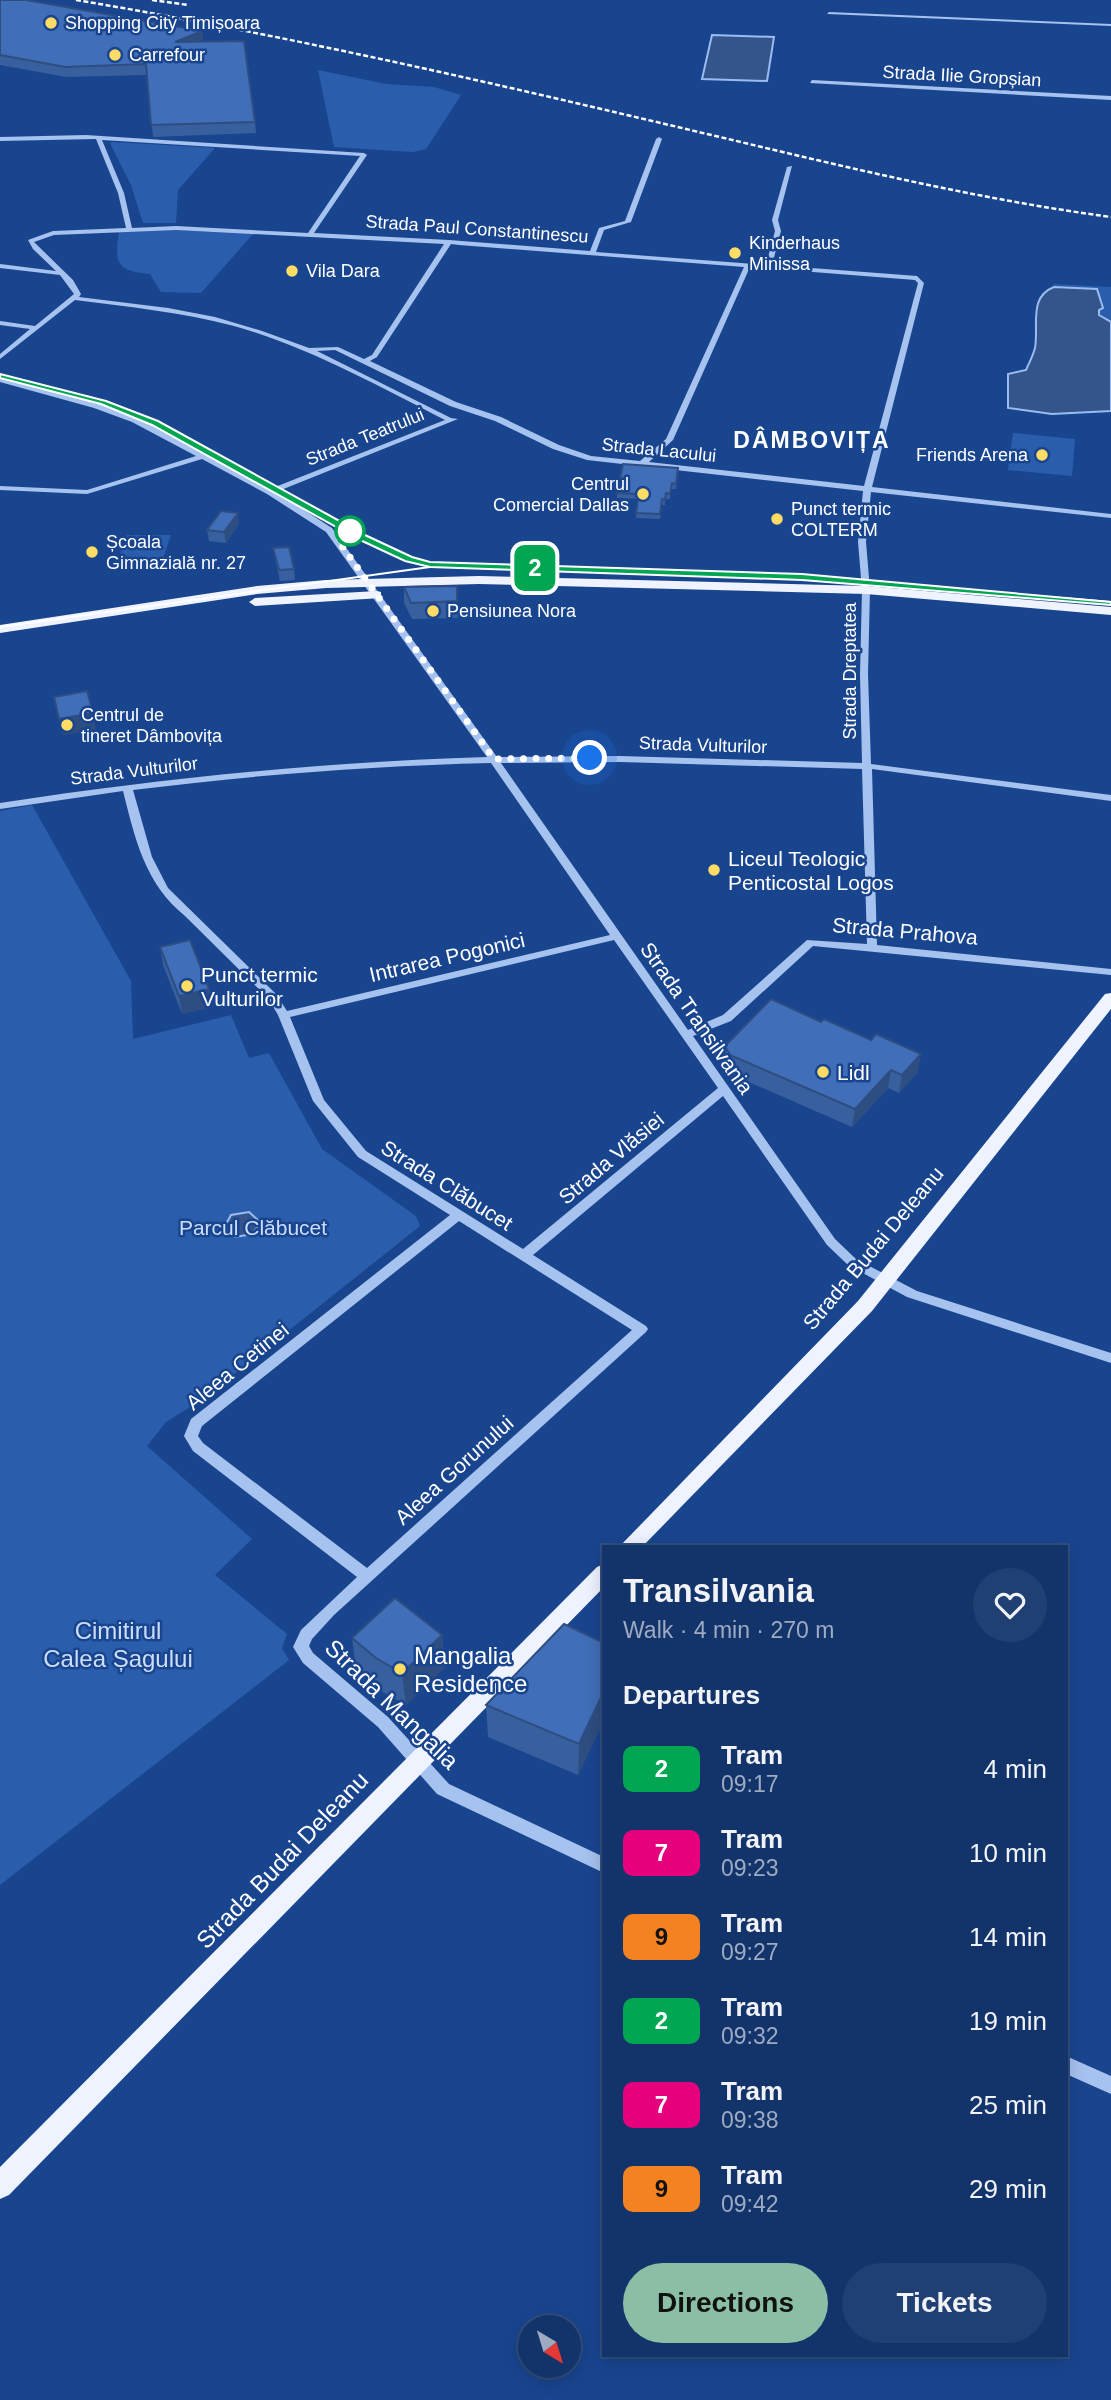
<!DOCTYPE html>
<meta charset="utf-8">
<style>
:root{--surface:#13346b;--page:#203f73;--text:#f1f3f6;--muted:#9daac1;--line:#324f7e;--accent:#8abfa5}
body{margin:0;font-family:Helvetica,sans-serif;background:var(--page);color:var(--text);height:100vh;display:flex;flex-direction:column;font-size:26px;white-space:nowrap}
*{box-sizing:border-box;margin:0}
p{font-size:23px;color:var(--muted)}
.icon{flex:none;width:38px;height:38px;fill:none;stroke:currentColor;stroke-width:2;stroke-linecap:round;stroke-linejoin:round}
.map{position:relative;flex:1;overflow:hidden}
.side{position:absolute;left:602px;top:1545px;width:466px;height:812px;display:flex;flex-direction:column;background:var(--surface);border-radius:0px;box-shadow:0 4px 18px #0003,0 0 0 2px var(--line)}
.side>*{flex:none}
.badge{padding:0 14px;border-radius:10px;font-size:24px;line-height:46px}
.needle{width:46px;rotate:142deg}
.controls{position:absolute;left:518px;top:2315px;display:grid;gap:14px}
.controls a{display:grid;place-items:center;width:63px;height:63px;border-radius:50%;background:var(--surface);box-shadow:0 4px 18px #0003,0 0 0 2px var(--line);font-size:35px}
.you{position:absolute;width:35px;height:35px;margin:-18px;border:5px solid #fff;border-radius:50%;background:#1a73e8;box-shadow:0 0 0 10px #1a73e833}
.map>.badge{position:absolute;translate:-50% -50%;box-shadow:0 0 0 4px #fff}
h2{padding:0 21px;font-size:26px;line-height:63px}
.round{display:grid;place-items:center;flex:none;width:74px;height:74px;border-radius:37px;background:var(--page)}
.headline{display:flex;align-items:center;justify-content:space-between;height:119px;padding:0 21px}
h1{font-size:33px;font-weight:700;line-height:52px}
.primary-button{display:flex;gap:14px;margin-top:auto;padding:14px 21px}
.primary-button a{flex:1;height:80px;border-radius:42px;background:var(--accent);color:#111;font-size:28px;font-weight:700;line-height:80px;text-align:center}
.primary-button a+a{background:var(--page);color:var(--text)}
ul{padding:0;list-style:none}
li{display:flex;align-items:center;gap:21px;height:84px;padding:0 21px}
li div{flex:1}
li b{display:block;font-size:26px}
li em{font-style:normal}
li .badge{min-width:77px;font-weight:700;text-align:center}
.map>svg:first-child{display:block}
</style>
<div class="map">
<svg width="1111" height="2400" viewBox="0 0 1111 2400">
<rect width="100%" height="100%" fill="#19458f"/>
<!-- green -->
<g fill="#2b5dad">
<path d="M318,70L386,84L434,87L461,95L426,149L413,152L334,147Z"/>
<path d="M112,142L215,148L178,190L176,223H143L131,185L110,143Z"/>
<path d="M156,229L253,234L201,293L161,292L150,274C117,271 114,264 119,232Z"/>
<path d="M1053,284L1111,287V322L1099,315L1097,289L1054,287Z"/>
<path d="M1013,433L1075,439L1072,476L1008,470Z"/>
<path d="M127,535H171L160,567H115Z"/>
<path d="M32,805L131,981L133,1039L231,1015L249,1058L269,1053L322,1149L416,1216L420,1226L203,1399L166,1422L147,1446L252,1539L215,1575L287,1634L282,1648L289,1660L0,1885V811Z"/>
</g>
<!-- water -->
<g fill="#34548b" stroke="#99bcf1" stroke-width="2">
<path d="M712,35L774,37L767,81L702,79Z"/>
<path d="M1054,287L1097,289L1103,308L1099,310V315L1111,322V411L1052,414L1008,408V374L1026,370C1029,363 1033,356 1035,348C1039,326 1028,297 1054,287Z"/>
<path d="M249,1212L260,1222L253,1234L235,1237L224,1228L231,1215Z"/>
</g>
<g fill="none" stroke-linecap="round" stroke-linejoin="round">
<!-- minor -->
<g fill="#a6c2ef" fill-rule="evenodd">
<path d="M829,12L1111,24V26L827,14Z"/>
<path d="M812,80L1111,96V100L810,83Z"/>
<path d="M86,135L364,153L367,155L314,233L449,240L590,251L599,228L625,221L656,139L659,137L662,139L631,222L604,230L596,252L766,265L775,231L772,220L787,167L792,166L778,220L781,231L772,265L917,276L924,283L872,487L1111,514V518L871,492L866,542L870,590L868,674L871,764L1111,795V801L872,769L877,945L1111,969V975L813,946L731,1021L693,1036L835,1239L856,1259L917,1291L1111,1353V1363L907,1297L848,1265L827,1245L723,1096L533,1255L646,1326L648,1329L646,1332L334,1615L312,1639L309,1646L313,1653L388,1717L449,1784L604,1857V1873L437,1794L378,1727L303,1663L293,1647L301,1630L357,1577L193,1451L184,1436L191,1419L450,1215L358,1157L313,1101L278,1015L268,998L185,916C145,884 135,839 123,791L0,809V803C162,778 323,762 487,757L326,532L267,494L202,459L87,494L0,490V486L87,490L196,456L132,422L94,408L0,382V378L100,404L138,418L270,489L445,420C376,385 308,347 234,326C182,312 128,307 75,300L0,359V354L30,329L0,325V321L35,326L74,294L60,275L0,268V264L56,271L33,249L28,240L53,231L126,228L118,193L96,139L0,141V137ZM102,140L360,156L308,233L176,226L132,228L124,193ZM176,230L444,244L372,355L364,359L338,347L309,348L262,331L215,317L168,308L79,297L81,294L73,280L34,242L54,235ZM451,244L459,245L744,267L666,439L640,461L591,456L559,445L501,417L456,402L370,361L377,357ZM750,267L915,280L918,283L864,486L649,462L673,440ZM335,350L450,406L495,421L553,449L587,460L863,491L858,542L862,590L860,674L862,763L620,756L497,757L332,528L276,492L458,419L451,418L317,351ZM620,762L862,769L867,944L807,940L723,1015L688,1030L501,763ZM491,763L610,935L287,1011L276,994L168,888L152,857L133,790C252,775 371,766 491,763ZM614,940L718,1088L523,1249L366,1151L324,1100L290,1017ZM459,1221L632,1330L367,1568L203,1443L198,1436L202,1426Z"/>
<path d="M1066,2056L1111,2076V2094L1066,2074Z"/>
</g>
<!-- major -->
<g fill="#eef3ff" fill-rule="evenodd">
<path d="M479,576L866,586L1111,607V615L866,594L479,584L326,588L257,594L0,633V625L257,586L326,580Z"/>
<path d="M377,591L381,592V598L255,606L249,602L255,598Z"/>
<path d="M1111,993V1009L872,1311L642,1547H619L858,1301L1105,994Z"/>
<path d="M604,1564V1587L9,2195L0,2199V2167L597,1567Z"/>
</g>
<!-- tram -->
<g stroke="#fff" stroke-width="2">
<path d="M0,376L74,394L144,420L246,471L371,543L430,565L802,577L1111,602"/>
<path d="M0,627L430,567"/>
</g>
<!-- rail -->
<g stroke="#fff" stroke-width="2.5" stroke-dasharray="5 2.5" stroke-linecap="butt">
<path d="M76,0C268,32 458,75 648,120C802,156 954,196 1111,217"/>
<path d="M152,0L188,5"/>
</g>
</g>
<!-- wall -->
<g fill="#385f9e">
<path d="M0,0L202,31L203,41L255,122L256,133L153,137L147,75L66,77L0,65Z"/>
<path d="M678,468L676,489H671L670,499H665V505H662L660,519L636,518L638,499L617,498V493Z"/>
<path d="M239,523L226,543L209,541L207,530Z"/>
<path d="M273,548L294,569L295,580L280,581L275,559Z"/>
<path d="M457,586L458,618L412,619L404,603V587Z"/>
<path d="M160,947L209,989L212,1007L182,1014L163,965Z"/>
<path d="M725,1046L918,1072L899,1093L888,1088L852,1127L728,1073L723,1064Z"/>
<path d="M442,1635L445,1667L406,1705L379,1690L356,1670L352,1638Z"/>
<path d="M604,1643V1720L578,1775L488,1737L486,1705Z"/>
</g>
<!-- shaded-wall -->
<g fill="#2e4d81">
<path d="M202,31L203,41L175,42Z"/>
<path d="M238,513L239,523L226,543L224,532Z"/>
<path d="M93,713L96,730L63,735L59,719Z"/>
<path d="M209,989L212,1007L182,1014L179,996Z"/>
<path d="M921,1054L918,1072L899,1093L902,1075Z"/>
<path d="M891,1070L888,1088L852,1127L855,1109Z"/>
<path d="M442,1635L445,1667L406,1705L402,1673Z"/>
<path d="M604,1691V1720L578,1775L579,1744Z"/>
</g>
<!-- building -->
<g fill="#416eb8" stroke="#2e4d81" stroke-width="2">
<path d="M0,0H26L202,31L175,42L244,41L255,122L151,125L146,64L65,67L0,55Z"/>
<path d="M623,464L678,468L676,484L672,483L670,494L666,493L665,500L662,499L660,514L636,513L639,494L617,493Z"/>
<path d="M221,511L238,513L224,532L207,530Z"/>
<path d="M289,547L294,569L279,570L273,548Z"/>
<path d="M457,586V601L411,603L404,587Z"/>
<path d="M87,691L93,713L59,719L54,697Z"/>
<path d="M190,940L209,989L179,996L160,947Z"/>
<path d="M771,999L821,1022L824,1019L871,1040L876,1034L921,1054L902,1075L891,1070L855,1109L730,1055L725,1046Z"/>
<path d="M395,1598L442,1635L402,1673L376,1658L352,1638Z"/>
<path d="M564,1624L604,1643V1691L579,1744L486,1705Z"/>
</g>
<!-- line -->
<path fill="#00a651" stroke="#fff" stroke-width="2" d="M0,374L106,401L158,421L365,535L412,557L430,562L802,574L1111,602V605L802,580L430,567L405,561L358,539L152,425L101,404L0,378Z"/>
<g fill="none" stroke-linecap="round" stroke-linejoin="round">
<!-- walk -->
<path stroke="#fff" stroke-width="7" stroke-dasharray="0 12.6" d="M350,531L337,539L494,759L590,758"/>
</g>
<!-- markers -->
<g fill="#ffdc64" stroke="#19458f" stroke-width="2.5">
<circle cx="51" cy="23" r="7"/>
<circle cx="115" cy="55" r="7"/>
<circle cx="735" cy="253" r="7"/>
<circle cx="292" cy="271" r="7"/>
<circle cx="1042" cy="455" r="7"/>
<circle cx="643" cy="494" r="7"/>
<circle cx="777" cy="519" r="7"/>
<circle cx="92" cy="552" r="7"/>
<circle cx="433" cy="611" r="7"/>
<circle cx="67" cy="725" r="7"/>
<circle cx="714" cy="870" r="7"/>
<circle cx="187" cy="986" r="7"/>
<circle cx="823" cy="1072" r="7"/>
<circle cx="400" cy="1669" r="7"/>
</g>
<circle fill="#fff" stroke="#00a651" stroke-width="3.5" cx="350" cy="531" r="14"/>
<g text-anchor="middle" dominant-baseline="central" stroke-width="5" stroke-linejoin="round" paint-order="stroke">
<!-- far-poi labels -->
<g font-size="18" fill="#fff" stroke="#19458f" text-anchor="start">
<text x="65" y="23">Shopping City Timișoara</text>
<text x="129" y="55">Carrefour</text>
<text x="749" y="243">Kinderhaus<tspan x="749" dy="21">Minissa</tspan></text>
<text x="306" y="271">Vila Dara</text>
<text x="1028" y="455" text-anchor="end">Friends Arena</text>
<text x="629" y="484" text-anchor="end">Centrul<tspan x="629" dy="21">Comercial Dallas</tspan></text>
<text x="791" y="509">Punct termic<tspan x="791" dy="21">COLTERM</tspan></text>
<text x="106" y="542">Școala<tspan x="106" dy="21">Gimnazială nr. 27</tspan></text>
<text x="447" y="611">Pensiunea Nora</text>
<text x="81" y="715">Centrul de<tspan x="81" dy="21">tineret Dâmbovița</tspan></text>
</g>
<!-- far-street labels -->
<g font-size="18" fill="#fff" stroke="#19458f">
<text transform="translate(962 76) rotate(3)">Strada Ilie Gropșian</text>
<text transform="translate(477 229) rotate(4)">Strada Paul Constantinescu</text>
<text transform="translate(365 437) rotate(-22)">Strada Teatrului</text>
<text transform="translate(659 450) rotate(6)">Strada Lacului</text>
<text transform="translate(850 671) rotate(-90)">Strada Dreptatea</text>
<text transform="translate(703 745) rotate(2)">Strada Vulturilor</text>
<text transform="translate(134 771) rotate(-7)">Strada Vulturilor</text>
</g>
<!-- poi labels -->
<g font-size="21" fill="#fff" stroke="#19458f" text-anchor="start">
<text x="728" y="858">Liceul Teologic<tspan x="728" dy="24">Penticostal Logos</tspan></text>
<text x="201" y="974">Punct termic<tspan x="201" dy="24">Vulturilor</tspan></text>
<text x="837" y="1072">Lidl</text>
</g>
<!-- street labels -->
<g font-size="21" fill="#fff" stroke="#19458f">
<text transform="translate(905 931) rotate(5)">Strada Prahova</text>
<text transform="translate(447 957) rotate(-13)">Intrarea Pogonici</text>
<text transform="translate(697 1018) rotate(55)">Strada Transilvania</text>
<text transform="translate(611 1158) rotate(-40)">Strada Vlăsiei</text>
<text transform="translate(447 1185) rotate(32)">Strada Clăbucet</text>
<text transform="translate(873 1248) rotate(-50)">Strada Budai Deleanu</text>
<text transform="translate(237 1366) rotate(-39)">Aleea Cetinei</text>
<text transform="translate(454 1470) rotate(-42)">Aleea Gorunului</text>
</g>
<!-- park labels -->
<g font-size="21" fill="#ccdefb" stroke="#19458f">
<text x="253" y="1227">Parcul Clăbucet</text>
</g>
<!-- far-district labels -->
<g font-size="23" font-weight="bold" letter-spacing="2" fill="#fff" stroke="#19458f">
<text x="812" y="440">DÂMBOVIȚA</text>
</g>
<!-- near-park labels -->
<g font-size="24" fill="#ccdefb" stroke="#19458f">
<text x="118" y="1630">Cimitirul<tspan x="118" dy="28">Calea Șagului</tspan></text>
</g>
<!-- near-poi labels -->
<g font-size="24" fill="#fff" stroke="#19458f" text-anchor="start">
<text x="414" y="1655">Mangalia<tspan x="414" dy="28">Residence</tspan></text>
</g>
<!-- near-street labels -->
<g font-size="24" fill="#fff" stroke="#19458f">
<text transform="translate(392 1704) rotate(44)">Strada Mangalia</text>
<text transform="translate(282 1860) rotate(-46)">Strada Budai Deleanu</text>
</g>
</g>
</svg>
<div class="controls">
<a><svg class="needle" viewBox="-14 -14 28 28"><path d="M0-13l5 13h-10z" fill="#e53935"/><path d="M0 13l5-13h-10z" fill="#9daac1"/></svg></a>
</div>
<div class="you" style="left:590px;top:758px"></div>
<b class="badge" style="left:535px;top:568px;background:#00a651;color:#fff">2</b>
<section class="side">
<div class="headline"><div><h1>Transilvania</h1><p>Walk · 4 min · 270 m</p></div><a class="round"><svg class="icon" aria-label="heart" viewBox="0 0 24 24"><path d="M12 20l-8-8c-3-5 5-10 8-4 3-6 11-1 8 4z"/></svg></a></div>
<h2>Departures</h2>
<ul>
<li><span class="badge" style="background:#00a651;color:#fff">2</span><div><b>Tram</b><p>09:17</p></div><em>4 min</em></li>
<li><span class="badge" style="background:#e6007e;color:#fff">7</span><div><b>Tram</b><p>09:23</p></div><em>10 min</em></li>
<li><span class="badge" style="background:#f58220;color:#111">9</span><div><b>Tram</b><p>09:27</p></div><em>14 min</em></li>
<li><span class="badge" style="background:#00a651;color:#fff">2</span><div><b>Tram</b><p>09:32</p></div><em>19 min</em></li>
<li><span class="badge" style="background:#e6007e;color:#fff">7</span><div><b>Tram</b><p>09:38</p></div><em>25 min</em></li>
<li><span class="badge" style="background:#f58220;color:#111">9</span><div><b>Tram</b><p>09:42</p></div><em>29 min</em></li>
</ul>
<div class="primary-button"><a>Directions</a><a>Tickets</a></div>
</section>
</div>
